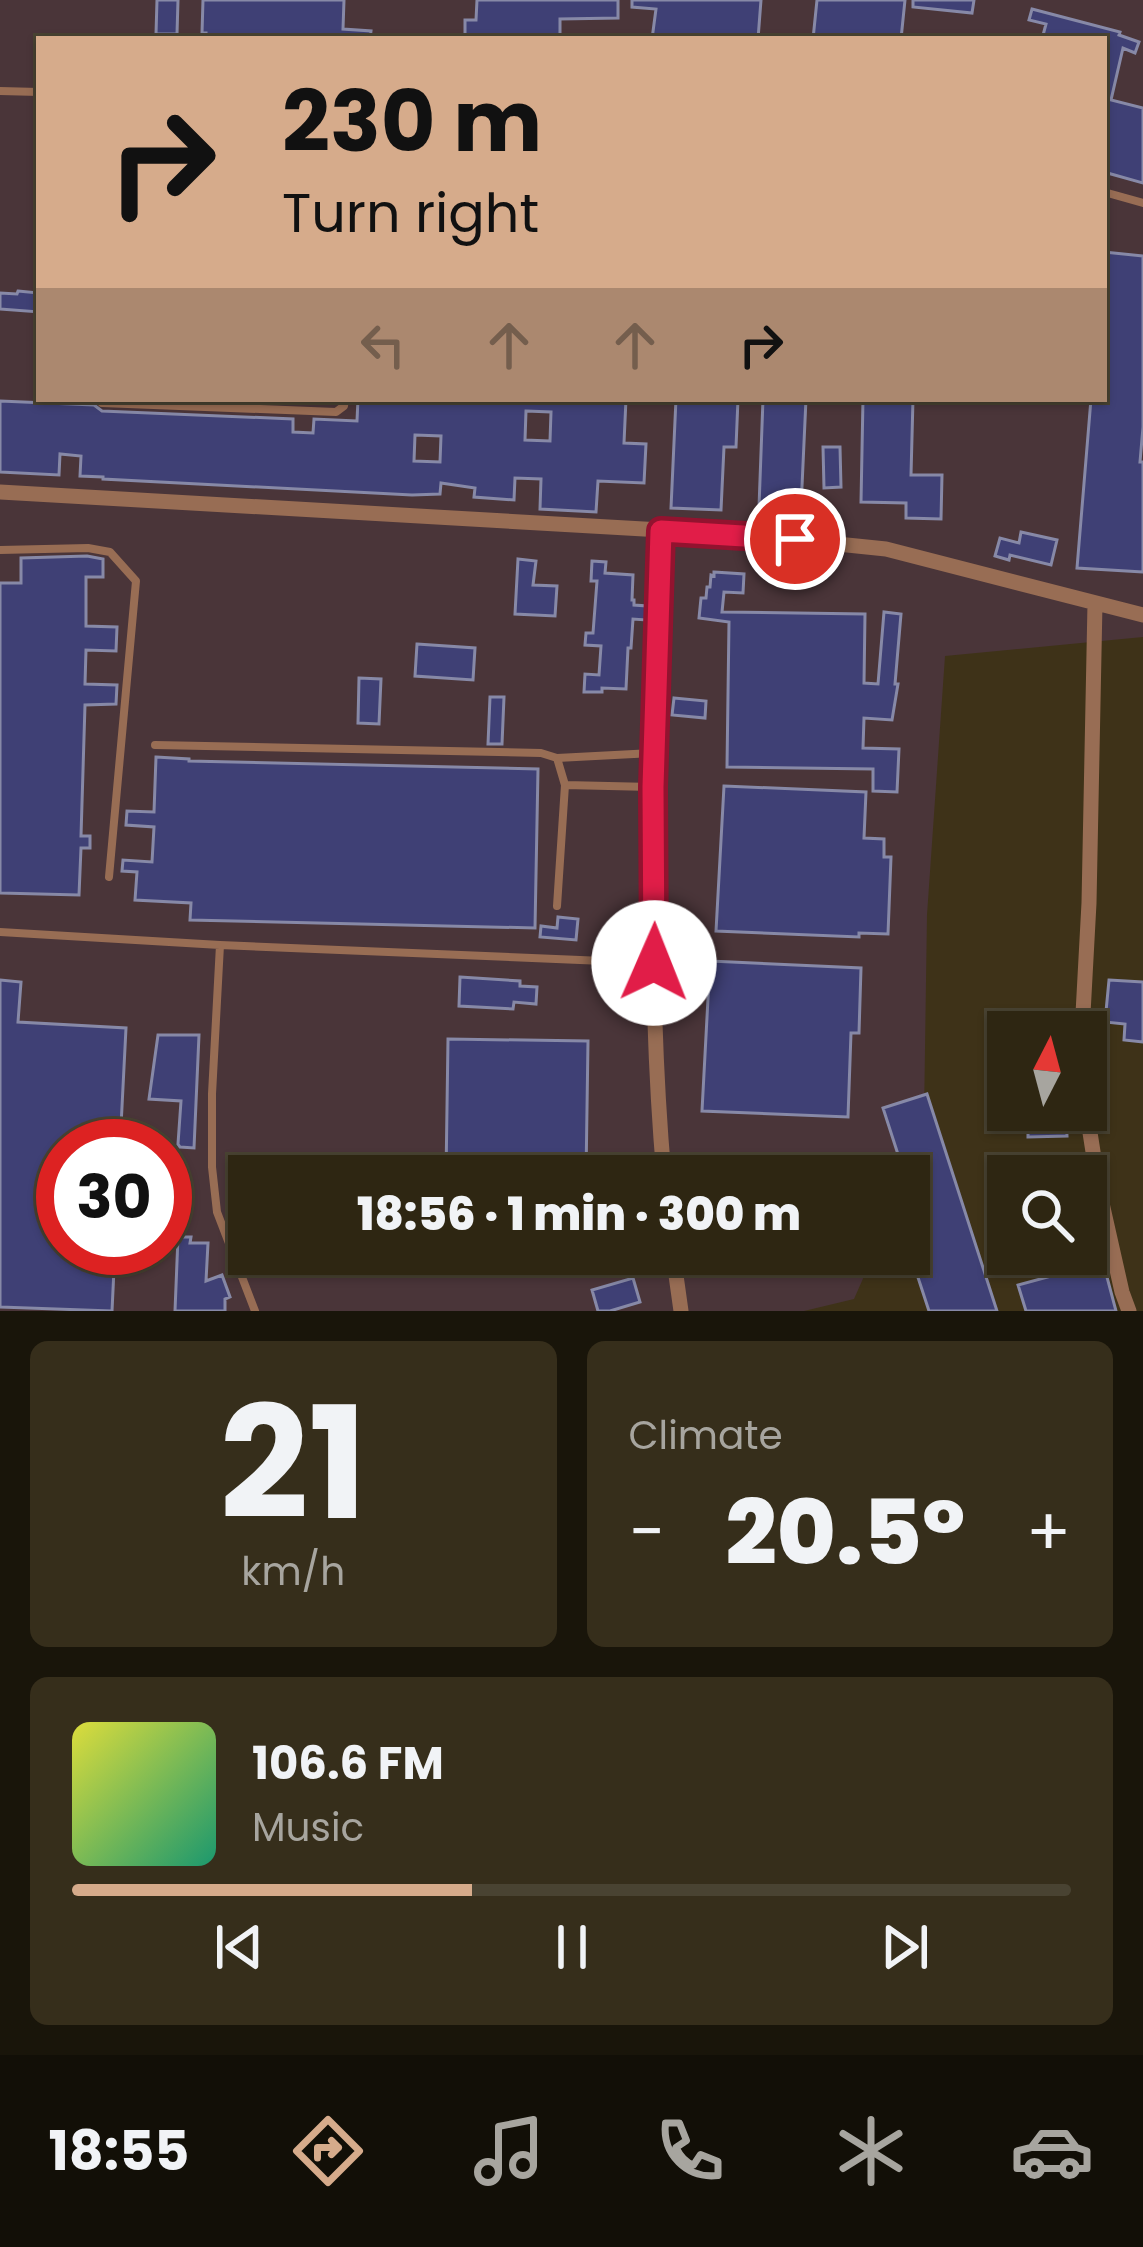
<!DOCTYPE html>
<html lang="en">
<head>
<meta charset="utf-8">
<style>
	:root { --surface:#2e2612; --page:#362e1b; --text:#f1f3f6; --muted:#a7a59f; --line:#494332; --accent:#d6ab8b }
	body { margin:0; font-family:Poppins,sans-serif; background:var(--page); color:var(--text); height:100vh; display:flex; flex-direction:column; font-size:45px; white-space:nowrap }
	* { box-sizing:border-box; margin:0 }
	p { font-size:39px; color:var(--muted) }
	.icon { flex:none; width:66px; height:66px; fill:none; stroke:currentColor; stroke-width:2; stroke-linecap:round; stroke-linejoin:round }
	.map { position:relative; height:1311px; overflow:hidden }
	.sheet { display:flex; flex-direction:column; gap:30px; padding:30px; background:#19150a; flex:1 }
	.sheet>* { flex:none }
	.top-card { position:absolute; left:36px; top:36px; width:1071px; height:366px; border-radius:0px; box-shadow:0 3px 9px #0004,0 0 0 3px var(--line); background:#d6ab8b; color:#111; overflow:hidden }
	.needle { width:78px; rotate:6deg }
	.buttons { position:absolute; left:987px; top:1011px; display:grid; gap:24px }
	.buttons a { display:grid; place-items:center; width:120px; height:120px; border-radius:0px; background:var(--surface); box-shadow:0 3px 9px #0004,0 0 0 3px var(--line); font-size:60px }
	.speed { position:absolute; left:36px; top:1119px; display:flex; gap:24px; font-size:60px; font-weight:700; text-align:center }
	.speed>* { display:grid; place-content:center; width:156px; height:156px; border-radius:50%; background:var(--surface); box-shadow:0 3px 9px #0004,0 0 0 3px var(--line); line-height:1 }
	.speed .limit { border:18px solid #d22; background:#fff; color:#111 }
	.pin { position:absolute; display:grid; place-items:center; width:102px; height:102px; color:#fff; margin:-51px; border:6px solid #fff; border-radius:50%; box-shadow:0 3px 12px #0007 }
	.me { position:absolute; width:132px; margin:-66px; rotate:1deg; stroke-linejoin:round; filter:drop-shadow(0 0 9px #0008) }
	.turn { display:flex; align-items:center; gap:42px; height:252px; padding:0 48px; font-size:54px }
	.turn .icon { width:156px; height:156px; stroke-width:2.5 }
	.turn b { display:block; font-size:84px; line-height:102px }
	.lanes { display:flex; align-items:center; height:114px; padding:0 48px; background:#0003; justify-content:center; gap:60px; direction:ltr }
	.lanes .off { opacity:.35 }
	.big { font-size:90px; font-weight:800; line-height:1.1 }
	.sheet .widget { flex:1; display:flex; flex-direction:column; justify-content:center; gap:18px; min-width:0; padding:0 42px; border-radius:18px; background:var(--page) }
	.sheet .dial { align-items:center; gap:0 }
	.dial b { font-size:156px; line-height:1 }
	.song { display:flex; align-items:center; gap:36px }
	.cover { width:144px; height:144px; border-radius:18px; background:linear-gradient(135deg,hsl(60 70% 55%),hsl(160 70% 35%)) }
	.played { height:12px; border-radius:6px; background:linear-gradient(90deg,var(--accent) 40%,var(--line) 40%) }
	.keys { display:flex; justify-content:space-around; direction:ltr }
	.heat { display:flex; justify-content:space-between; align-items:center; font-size:66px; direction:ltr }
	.sheet .tiles { flex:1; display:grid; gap:30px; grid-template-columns:1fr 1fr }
	.widget:last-child { grid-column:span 2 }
	.trip { position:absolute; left:228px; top:1155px; width:702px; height:120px; border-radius:0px; background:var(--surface); box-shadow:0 3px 9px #0004,0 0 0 3px var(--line); font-weight:800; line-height:120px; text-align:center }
	.dock { display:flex; height:192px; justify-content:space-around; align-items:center; background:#120f07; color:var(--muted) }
	.dock .icon { width:84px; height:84px }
	.dock .selected { color:var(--accent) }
	.dock b { font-size:54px; color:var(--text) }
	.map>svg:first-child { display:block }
	.industrial { fill:#4a3539; fill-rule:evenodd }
	.building { fill:#3f4075; stroke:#8789a7; stroke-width:3; fill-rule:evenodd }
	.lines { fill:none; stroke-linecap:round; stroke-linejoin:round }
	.service { stroke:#986d54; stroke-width:8 }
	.minor { stroke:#986d54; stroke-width:15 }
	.route-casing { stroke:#92132f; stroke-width:30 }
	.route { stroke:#e11d48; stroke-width:21 }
</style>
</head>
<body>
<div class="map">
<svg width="1143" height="1311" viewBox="0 0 1143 1311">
	<rect width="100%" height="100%" fill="#3e3218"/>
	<path class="industrial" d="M0 0H1143V637L945 656 927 915 922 1250 909 1252V1176H249V1254H890L873 1256 854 1299 804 1311H0ZM39 39H1104V399H39ZM63 1146H165V1248H63Z"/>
	<path class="building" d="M157 0H178L177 34H156Z
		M203 0H344L343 29 371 31 370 39H206V33H202Z
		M477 0H618V18L560 19V39H465V20H476Z
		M632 0H761L758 39H652L656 9 632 7Z
		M817 0H905L901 39H813Z
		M913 0H974L972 13 913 7Z
		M1032 9 1120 32 1119 35 1139 42 1135 53 1123 48 1111 100 1143 108V183L1104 172V39H1042L1046 24 1029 20Z
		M1104 252 1143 256V427L1140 462H1143V572L1077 568 1091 399H1104Z
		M18 291 39 293V312L0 309V293L17 294Z
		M358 399H626L624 443 646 444 644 483 598 481 596 512 540 509 541 479 515 478 514 500 474 497 475 488 441 483 440 494 412 495 103 479V477L80 476 81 456 60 454 59 475 0 472V401L94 405 102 411 293 419V432L313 433 314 419 357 421ZM526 411 551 412 550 441 525 440ZM415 435 441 436 440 462 414 461Z
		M676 399H738L736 447H724L721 510 671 508Z
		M763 399H806L801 508 759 507Z
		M863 399H913L911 475H942L941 519 906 518V503L861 502Z
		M823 447H840L841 487 824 488Z
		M1021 532 1057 540 1051 565 1010 555 1009 560 995 556 1000 538 1019 543Z
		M87 556 103 559V577H86V626L117 627 116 651 86 650 85 684 117 685 116 704 85 705 81 836H90V848H81L79 895 0 893V583H21V558Z
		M518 559 536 561 533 585 557 586 555 616 515 614Z
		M592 561 606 562 605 573 633 575 632 600H634V605L647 606 646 620 633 619 631 648H628L626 689 602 688V692H584L585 674 599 675 601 646 585 645 586 633H593L597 581H591Z
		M714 572 744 574 743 593 724 592 722 612 865 614 864 683 878 684 884 612 901 614 895 684H898L892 720 864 718 863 748 899 749 897 792 873 791V769L727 767 729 622 699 618 701 598H706L707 587H710L711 575 714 576Z
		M417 644 475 648 473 680 415 676Z
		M359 678 381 679 379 724 358 723Z
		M490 697H504L502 744H488Z
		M674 698 706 701 705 718 672 715Z
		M156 757 189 759V761L538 769 535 928 190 920 191 903 135 900 137 872 122 871 123 860 152 862 154 827 126 825 127 811 154 812Z
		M724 786 866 792 864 838 884 839V857H891L888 934 859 933V937L716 931Z
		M558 917 578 919 576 940 540 937 541 926 557 928Z
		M710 961 861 968 859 1033H851L848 1117 702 1111Z
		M460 977 520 981V986L537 987 536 1004 514 1002 513 1009 459 1006Z
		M0 980 21 982 18 1022 126 1028 120 1146H63V1248H115L112 1311 0 1307Z
		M1109 980 1143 982V1042L1124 1040 1125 1024 1105 1022Z
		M158 1035H199L194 1148 180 1147 178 1144 181 1101 149 1099Z
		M448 1039 588 1041 586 1176H446Z
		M927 1094 997 1311H929L909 1250V1176H905L883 1108Z
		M1028 1110H1066L1067 1136 1028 1137Z
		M178 1237H191L190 1243H208L206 1281 222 1275 230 1297 225 1299V1311H175Z
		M1103 1262 1116 1311H1026L1018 1285Z
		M633 1278 640 1302 610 1311H598L592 1290Z"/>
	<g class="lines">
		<path class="service" d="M0 91 39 92
			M1104 192 1143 203
			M102 403 336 412 344 406 345 399
			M0 550 88 548 110 552 136 581 109 877
			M155 745 541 753 557 758 565 785 652 787
			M557 758 653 753
			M557 906 565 785
			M0 932 220 945 652 963
			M220 945 212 1094V1167L217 1212 255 1311"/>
		<path class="minor" d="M0 492 749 535 886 549 1143 615
			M661 531C655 746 645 962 664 1176
			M1082 1032 1089 903 1095 603
			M1086 1107 1099 1190 1122 1292 1129 1311
			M673 1254 681 1311"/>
	</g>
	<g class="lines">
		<g class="route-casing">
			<path id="route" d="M654 963 653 787 661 531 795 539"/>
		</g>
		<use href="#route" class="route"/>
	</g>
</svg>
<div class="buttons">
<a><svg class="needle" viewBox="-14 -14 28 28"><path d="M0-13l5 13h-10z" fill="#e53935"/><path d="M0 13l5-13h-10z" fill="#a7a59f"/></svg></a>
<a><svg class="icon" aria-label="search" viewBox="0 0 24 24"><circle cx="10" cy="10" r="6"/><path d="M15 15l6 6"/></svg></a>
</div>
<div class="speed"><div class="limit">30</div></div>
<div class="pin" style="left:795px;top:539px;background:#d93025"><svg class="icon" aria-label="arrive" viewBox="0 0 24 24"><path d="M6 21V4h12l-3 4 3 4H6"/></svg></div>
<svg class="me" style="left:654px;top:963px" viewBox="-20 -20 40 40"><circle r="19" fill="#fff"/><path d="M0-13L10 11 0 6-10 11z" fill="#e11d48"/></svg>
<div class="trip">18:56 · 1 min · 300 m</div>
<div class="top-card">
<div class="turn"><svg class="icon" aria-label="right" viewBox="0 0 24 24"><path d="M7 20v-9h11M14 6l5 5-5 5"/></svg><div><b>230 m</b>Turn right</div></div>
<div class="lanes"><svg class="icon off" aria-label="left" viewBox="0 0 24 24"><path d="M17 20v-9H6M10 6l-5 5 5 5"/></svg><svg class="icon off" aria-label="ahead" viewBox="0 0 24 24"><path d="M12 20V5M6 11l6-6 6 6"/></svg><svg class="icon off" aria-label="ahead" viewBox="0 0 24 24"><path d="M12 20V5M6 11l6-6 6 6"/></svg><svg class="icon" aria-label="right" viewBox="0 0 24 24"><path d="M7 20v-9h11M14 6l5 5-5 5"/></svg></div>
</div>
</div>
<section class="sheet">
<div class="tiles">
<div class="widget dial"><b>21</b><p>km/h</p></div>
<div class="widget"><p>Climate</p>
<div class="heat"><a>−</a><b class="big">20.5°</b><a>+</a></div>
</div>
<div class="widget">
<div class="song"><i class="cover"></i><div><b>106.6 FM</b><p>Music</p></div></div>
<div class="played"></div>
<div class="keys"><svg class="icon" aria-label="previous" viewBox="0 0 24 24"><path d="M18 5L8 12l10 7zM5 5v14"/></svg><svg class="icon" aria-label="pause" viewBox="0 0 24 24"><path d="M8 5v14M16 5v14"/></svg><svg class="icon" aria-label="next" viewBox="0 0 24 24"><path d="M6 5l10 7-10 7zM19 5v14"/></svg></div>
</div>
</div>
</section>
<nav class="dock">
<b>18:55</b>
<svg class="icon selected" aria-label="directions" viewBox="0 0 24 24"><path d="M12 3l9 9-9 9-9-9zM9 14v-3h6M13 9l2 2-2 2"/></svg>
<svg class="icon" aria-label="music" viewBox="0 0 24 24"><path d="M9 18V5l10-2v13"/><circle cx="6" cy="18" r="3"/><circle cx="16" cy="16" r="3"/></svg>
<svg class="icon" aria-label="phone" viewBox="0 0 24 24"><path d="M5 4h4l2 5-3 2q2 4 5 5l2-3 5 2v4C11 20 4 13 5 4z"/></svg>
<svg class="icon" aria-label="climate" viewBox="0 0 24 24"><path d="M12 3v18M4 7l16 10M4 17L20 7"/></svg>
<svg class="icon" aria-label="car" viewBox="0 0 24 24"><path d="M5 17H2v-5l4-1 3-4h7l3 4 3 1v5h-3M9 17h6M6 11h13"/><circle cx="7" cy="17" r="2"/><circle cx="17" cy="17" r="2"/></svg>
</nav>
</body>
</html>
